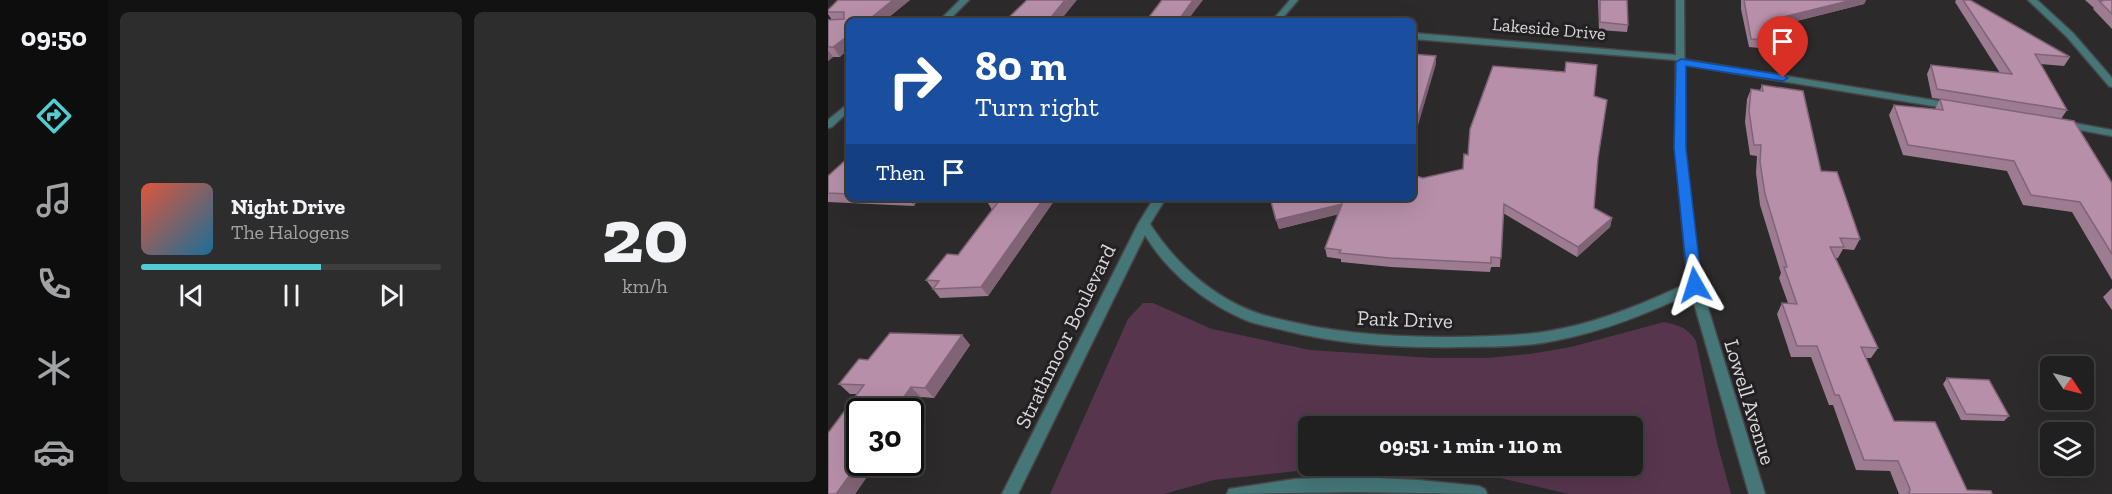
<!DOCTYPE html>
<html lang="en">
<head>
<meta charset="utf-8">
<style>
	:root { --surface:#212020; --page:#2d2d2d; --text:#f1f3f6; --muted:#a2a3a5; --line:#3e3e3e; --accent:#51ccd2 }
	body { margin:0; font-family:"Zilla Slab",serif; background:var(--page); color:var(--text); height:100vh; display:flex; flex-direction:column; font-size:22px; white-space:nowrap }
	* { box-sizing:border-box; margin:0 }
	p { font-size:20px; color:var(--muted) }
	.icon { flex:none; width:33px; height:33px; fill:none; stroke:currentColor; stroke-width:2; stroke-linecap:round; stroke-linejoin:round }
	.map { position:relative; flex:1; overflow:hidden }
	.panel { display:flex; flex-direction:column; gap:12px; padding:12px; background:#121212; width:720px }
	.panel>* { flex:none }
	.top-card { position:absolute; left:18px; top:18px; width:570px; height:183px; border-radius:9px; box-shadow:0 6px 24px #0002,0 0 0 2px var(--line); background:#1a4fa0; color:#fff; overflow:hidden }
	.needle { width:39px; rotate:125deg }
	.buttons { position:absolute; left:1212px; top:356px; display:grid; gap:12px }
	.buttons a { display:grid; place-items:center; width:54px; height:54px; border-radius:9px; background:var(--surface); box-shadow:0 6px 24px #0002,0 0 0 2px var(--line); font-size:30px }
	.speed { position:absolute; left:18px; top:398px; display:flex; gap:12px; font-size:30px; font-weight:700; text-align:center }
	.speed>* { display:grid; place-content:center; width:78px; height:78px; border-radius:50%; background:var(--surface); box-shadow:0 6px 24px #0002,0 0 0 2px var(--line); line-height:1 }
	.speed .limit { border:3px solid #111; border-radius:9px; background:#fff; color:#111 }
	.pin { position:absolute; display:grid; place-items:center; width:51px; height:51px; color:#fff; margin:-62px -26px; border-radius:50% 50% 50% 0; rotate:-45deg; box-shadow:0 0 6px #0007 }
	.pin .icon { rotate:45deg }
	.me { position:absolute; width:66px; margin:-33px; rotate:354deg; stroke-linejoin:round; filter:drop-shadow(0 0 4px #0008) }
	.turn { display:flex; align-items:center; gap:21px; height:126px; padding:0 30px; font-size:27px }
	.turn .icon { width:78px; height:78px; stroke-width:2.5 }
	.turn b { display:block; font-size:42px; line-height:51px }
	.then { display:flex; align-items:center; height:57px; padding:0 30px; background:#0003; gap:12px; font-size:22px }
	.panel .tile { flex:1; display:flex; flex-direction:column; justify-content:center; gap:9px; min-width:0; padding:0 21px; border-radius:9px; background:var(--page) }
	.panel .dial { align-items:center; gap:0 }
	.dial b { font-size:78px; line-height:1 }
	.song { display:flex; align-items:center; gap:18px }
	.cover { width:72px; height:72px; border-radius:9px; background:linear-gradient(135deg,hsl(10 70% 55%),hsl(200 70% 35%)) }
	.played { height:6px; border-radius:3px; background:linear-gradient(90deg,var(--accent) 60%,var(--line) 60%) }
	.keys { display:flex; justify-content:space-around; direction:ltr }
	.panel .tiles { flex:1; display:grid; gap:12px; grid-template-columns:repeat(2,1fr) }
	.trip { position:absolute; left:470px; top:416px; width:345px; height:60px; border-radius:9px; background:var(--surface); box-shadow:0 6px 24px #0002,0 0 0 2px var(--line); font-weight:700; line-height:60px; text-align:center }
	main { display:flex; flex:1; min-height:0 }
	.menu { display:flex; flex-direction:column; width:108px; justify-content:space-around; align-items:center; background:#0d0d0d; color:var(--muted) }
	.menu .icon { width:42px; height:42px }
	.menu .selected { color:var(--accent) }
	.menu b { font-size:27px; color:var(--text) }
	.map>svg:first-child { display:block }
	.green { fill:#57364d; fill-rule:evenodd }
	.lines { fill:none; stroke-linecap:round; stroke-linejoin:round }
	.service-casing { stroke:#484647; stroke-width:3 }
	.minor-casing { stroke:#484647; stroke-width:3 }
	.service { fill:#457779; fill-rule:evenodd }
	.minor { fill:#457779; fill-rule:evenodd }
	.wall { fill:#9d7b91 }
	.shaded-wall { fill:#806476 }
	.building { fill:#b78fa9; stroke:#806476; stroke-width:1.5 }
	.route { fill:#1a73e8; stroke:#114b97; stroke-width:1.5 }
	.labels { text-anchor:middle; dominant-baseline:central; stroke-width:6; stroke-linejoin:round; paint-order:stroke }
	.far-street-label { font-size:18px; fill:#d9d7d8; stroke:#222022 }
	.street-label { font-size:21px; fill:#d9d7d8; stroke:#222022 }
</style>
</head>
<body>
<main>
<nav class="menu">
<b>09:50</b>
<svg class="icon selected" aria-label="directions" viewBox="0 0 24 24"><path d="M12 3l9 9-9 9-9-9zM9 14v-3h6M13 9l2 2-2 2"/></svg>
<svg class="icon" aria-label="music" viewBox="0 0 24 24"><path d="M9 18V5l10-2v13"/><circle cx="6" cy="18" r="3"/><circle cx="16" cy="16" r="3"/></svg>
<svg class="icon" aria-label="phone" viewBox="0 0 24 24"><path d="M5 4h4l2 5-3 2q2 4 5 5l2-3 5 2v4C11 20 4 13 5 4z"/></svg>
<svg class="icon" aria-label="climate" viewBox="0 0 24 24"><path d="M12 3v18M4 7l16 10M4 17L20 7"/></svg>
<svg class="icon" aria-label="car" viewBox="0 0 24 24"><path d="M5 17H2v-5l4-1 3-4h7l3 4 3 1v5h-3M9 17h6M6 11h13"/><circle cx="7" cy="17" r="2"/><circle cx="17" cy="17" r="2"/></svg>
</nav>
<section class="panel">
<div class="tiles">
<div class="tile">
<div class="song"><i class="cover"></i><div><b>Night Drive</b><p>The Halogens</p></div></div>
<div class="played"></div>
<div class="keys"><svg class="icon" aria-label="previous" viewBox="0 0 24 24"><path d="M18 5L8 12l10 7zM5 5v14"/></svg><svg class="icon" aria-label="pause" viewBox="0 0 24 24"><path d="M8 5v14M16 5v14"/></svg><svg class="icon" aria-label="next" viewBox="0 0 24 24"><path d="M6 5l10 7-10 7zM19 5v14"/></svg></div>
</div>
<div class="tile dial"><b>20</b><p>km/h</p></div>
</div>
</section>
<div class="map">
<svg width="1284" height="494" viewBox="0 0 1284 494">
	<rect width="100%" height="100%" fill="#2c2a2b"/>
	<path class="green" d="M315 303H325L384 329 482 350 605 358H658L702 354 743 347 836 322C851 325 860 328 868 341L889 443 903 494H741L672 478 550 467 487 469 386 480 336 494H222L300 319ZM480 426H804V465H480Z"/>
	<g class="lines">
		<g class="service-casing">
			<path id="service" d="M853 59 1123 103 1128 106 1123 109 850 64 849 62Z
				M1235 121 1284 130V136L1231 126V122Z"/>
		</g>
		<g class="minor-casing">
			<path id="minor" d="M132 0H141L120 21H111Z
				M462 0H470L452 21H444Z
				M848 0H856L857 148 873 285 937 494H921L863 293C821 313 776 331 730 340 698 347 664 347 631 347 571 348 513 345 455 330 443 327 431 325 420 321 378 304 340 273 317 235L190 494H174L310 224 326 198H338L322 224C347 263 384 297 429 313 440 317 452 319 464 322 519 335 575 337 632 337 665 336 699 336 732 329 777 320 819 302 860 283L847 148 848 60 585 39V33L848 55Z
				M1200 0H1209L1245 33 1284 78V87L1281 86 1239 37Z
				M21 103V111L4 127 0 128V120Z
				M529 477 590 480 651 486 657 489 659 494 529 492 399 494 401 489 467 479Z"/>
		</g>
		<use href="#service" class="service"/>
		<use href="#minor" class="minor"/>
	</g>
	<path class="wall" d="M82 0 56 21H21L12 57H5L0 61V20H4L0 14V10Z
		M770 0H799L800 25 799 32 771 30Z
		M913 0H1038L1036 4 949 26 953 41 951 50 921 47 913 9Z
		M1128 0H1142L1242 57 1236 66 1212 64 1239 110 1233 119 1284 183V280L1244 212 1195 205 1179 171 1075 155 1061 115 1066 105 1107 109 1112 99 1104 98 1099 74 1103 65 1172 73 1127 2Z
		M1257 0H1284V29L1265 9 1266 8Z
		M934 85 993 171 1032 239 1026 250 1015 249 1010 258H1008L1050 348 1043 358H1038L1066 421 1139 490 1164 494H1071L1062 471 1028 470 1005 405H1001L983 357H963L949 314 954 303H960L951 278 953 273 932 205 928 173 929 156 922 155 917 122 919 99 923 89 932 90Z
		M766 96 770 158 766 208 784 218 782 227 749 257 675 213 672 267H663L662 272 563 267 513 262V259L499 257 497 248 510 214 451 229 442 198 595 178 635 169 640 155Z
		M21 157V198H228L160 296 112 298 98 280 130 255 164 210 160 203 90 199 86 206 0 202V176Z
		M1284 288V310L1275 297Z
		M134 335 142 345 106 398 93 397 82 412V411L32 462H49L27 494 29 394H22L11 384Z
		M1119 378 1181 416 1176 421 1133 420 1115 384Z"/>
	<path class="shaded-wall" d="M65 0H82L56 21H39Z
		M237 0H249L232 21H220Z
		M365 0H375L359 21H350Z
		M1024 0H1038L1036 4 944 27 947 19Z
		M21 35V49L12 57 5 47Z
		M0 50 5 57 0 61Z
		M608 56V64L589 129 585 132V122Z
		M80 198H89L90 199 86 206Z
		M216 198H228L160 296 153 287Z
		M514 204 516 213 451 229 448 220Z
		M784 218 782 227 749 257 750 247Z
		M134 335 142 345 106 398 97 388Z
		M83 387 93 397 82 412V411H66Z
		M32 461V462H49L27 494H8Z"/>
	<path class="building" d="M10 0H65L39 21H21V35L5 47H0V20L16 19V12H0V10Z
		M199 0H237L220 21H177Z
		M334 0H365L350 21H318Z
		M772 0H799L800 25 772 22Z
		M916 0H1024L947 19 953 41 923 39Z
		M1135 0H1142L1242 57 1207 54 1239 110 1109 89 1103 65 1184 74Z
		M1273 0H1284V14L1271 1H1274Z
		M585 54 608 56 589 120 585 122Z
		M738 62 769 65 766 96 779 100 770 158 766 208 784 218 750 247 676 204 673 258 663 257V263L562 258 511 253 513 250 497 248 514 204 448 220 442 198H585V175L595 178 635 169 636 154 640 155 642 129 665 66 737 72Z
		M934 85 975 91 993 171 1009 172 1032 239 1012 238 1016 247H1002L1050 348 1033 347 1066 421 1107 422 1139 490 1163 491 1164 494H1081L1082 489 1070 461 1036 460 1011 395H1007L989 346H969L954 303 969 304 956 267H959L937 194 932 162 933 145H926L921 111 923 89 935 91Z
		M1112 99 1246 121 1284 183V254L1252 202 1203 195 1186 161 1080 145 1066 105 1115 110Z
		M21 157V194L0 193V176Z
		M160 198H216L153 287 105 289 111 281 98 280 119 254 130 255 171 201H158Z
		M62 333 134 335 97 388 83 387 66 411H32V461L8 494H0V433L36 385 11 384 31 359 40 360Z
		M1119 378 1161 380 1181 416 1138 414Z"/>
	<path class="route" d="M853 59 955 75 960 78 955 81 858 66V148L874 285 867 290 860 285 846 148 848 62Z"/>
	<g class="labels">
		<g class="far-street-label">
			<text transform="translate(721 29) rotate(5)">Lakeside Drive</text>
		</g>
		<g class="street-label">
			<text transform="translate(577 319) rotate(2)">Park Drive</text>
			<text transform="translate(237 336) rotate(-64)">Strathmoor Boulevard</text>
			<text transform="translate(922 402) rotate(73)">Lowell Avenue</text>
		</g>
	</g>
</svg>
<div class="buttons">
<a><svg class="needle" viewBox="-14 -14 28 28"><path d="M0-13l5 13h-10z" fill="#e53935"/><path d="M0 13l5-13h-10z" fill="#a2a3a5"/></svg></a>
<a><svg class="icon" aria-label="layers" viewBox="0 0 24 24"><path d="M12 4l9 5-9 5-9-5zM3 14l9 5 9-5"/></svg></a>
</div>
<div class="speed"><div class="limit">30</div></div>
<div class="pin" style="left:955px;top:78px;background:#d93025"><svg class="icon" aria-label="arrive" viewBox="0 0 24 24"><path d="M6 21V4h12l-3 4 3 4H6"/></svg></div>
<svg class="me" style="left:867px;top:285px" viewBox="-20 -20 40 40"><path d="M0-17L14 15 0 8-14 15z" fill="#1a73e8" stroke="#fff" stroke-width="4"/></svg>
<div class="trip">09:51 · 1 min · 110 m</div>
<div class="top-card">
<div class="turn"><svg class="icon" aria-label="right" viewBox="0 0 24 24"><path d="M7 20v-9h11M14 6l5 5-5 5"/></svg><div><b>80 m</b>Turn right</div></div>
<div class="then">Then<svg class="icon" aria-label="arrive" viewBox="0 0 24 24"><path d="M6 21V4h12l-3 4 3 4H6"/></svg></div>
</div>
</div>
</main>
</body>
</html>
